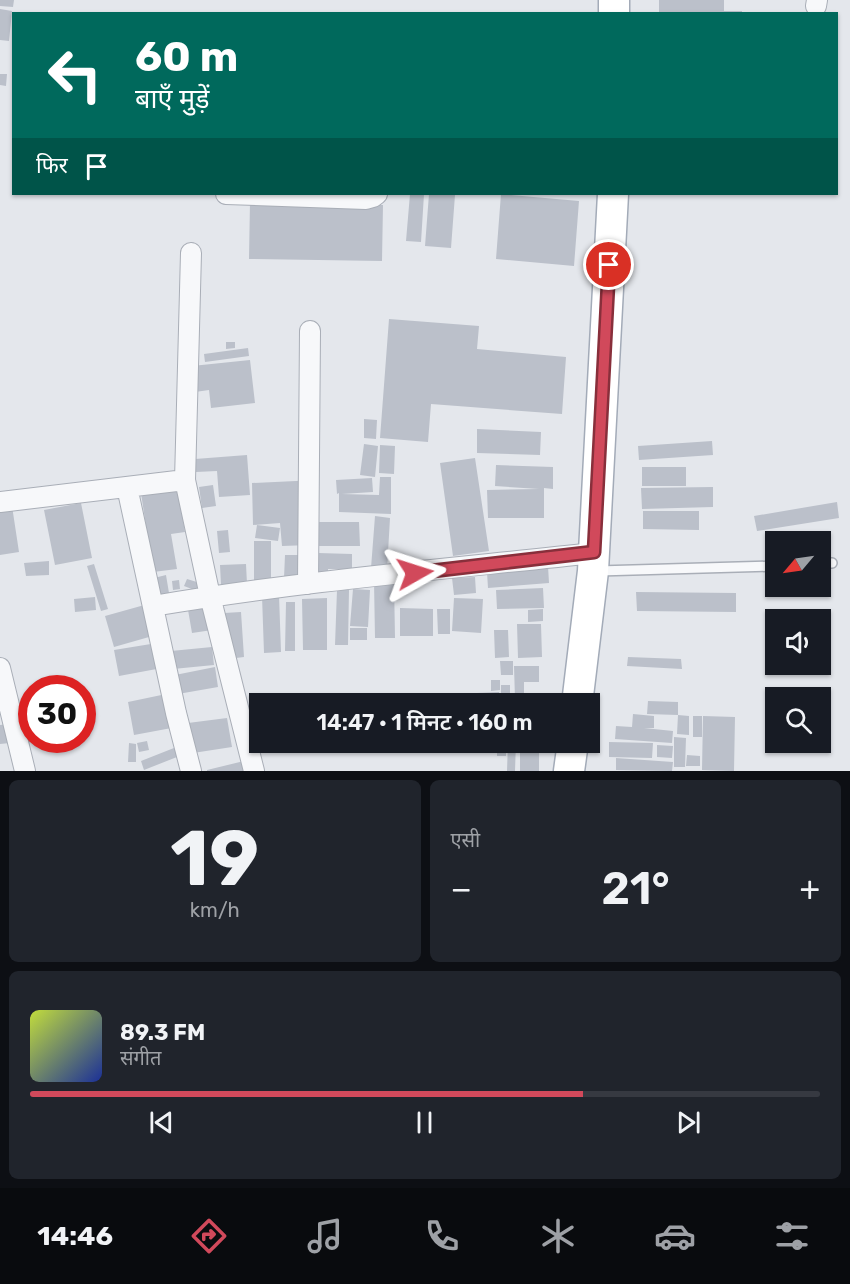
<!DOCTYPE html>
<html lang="hi">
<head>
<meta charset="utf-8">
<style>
	:root { --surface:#171b24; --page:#20242c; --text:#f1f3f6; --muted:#9ea1a6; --line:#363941; --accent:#d1495b }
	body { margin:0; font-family:Rubik,"Noto Sans Devanagari",sans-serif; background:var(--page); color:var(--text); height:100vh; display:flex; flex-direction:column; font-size:22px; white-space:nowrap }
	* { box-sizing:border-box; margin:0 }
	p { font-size:20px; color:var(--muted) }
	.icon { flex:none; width:33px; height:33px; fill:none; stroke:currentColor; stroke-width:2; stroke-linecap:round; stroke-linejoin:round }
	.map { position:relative; height:771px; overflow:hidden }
	.panel { display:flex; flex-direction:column; gap:9px; padding:9px; background:#0d0f14; flex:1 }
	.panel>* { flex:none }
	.top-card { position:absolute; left:12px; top:12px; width:826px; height:183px; border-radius:0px; box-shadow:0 2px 4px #0004; background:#00695c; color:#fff; overflow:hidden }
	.needle { width:39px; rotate:241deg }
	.buttons { position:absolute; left:765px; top:531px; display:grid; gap:12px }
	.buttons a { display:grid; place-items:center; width:66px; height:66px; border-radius:0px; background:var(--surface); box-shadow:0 2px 4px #0004; font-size:30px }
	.speed { position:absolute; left:18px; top:675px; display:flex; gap:12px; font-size:30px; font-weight:700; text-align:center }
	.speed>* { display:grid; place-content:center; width:78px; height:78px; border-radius:50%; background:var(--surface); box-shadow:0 2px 4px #0004; line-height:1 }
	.speed .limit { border:9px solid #d22; background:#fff; color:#111 }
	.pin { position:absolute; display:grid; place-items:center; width:51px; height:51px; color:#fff; margin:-26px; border:3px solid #fff; border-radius:50%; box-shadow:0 2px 6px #0007 }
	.me { position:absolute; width:66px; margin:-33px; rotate:84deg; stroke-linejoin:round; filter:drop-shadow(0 0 4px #0008) }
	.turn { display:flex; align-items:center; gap:21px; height:126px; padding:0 24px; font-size:27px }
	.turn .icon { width:78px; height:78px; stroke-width:2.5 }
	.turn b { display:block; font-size:42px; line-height:51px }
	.then { display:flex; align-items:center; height:57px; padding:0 24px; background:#0003; gap:12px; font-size:22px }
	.big { font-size:45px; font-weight:600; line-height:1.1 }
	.panel .card { flex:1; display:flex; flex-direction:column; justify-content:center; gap:9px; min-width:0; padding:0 21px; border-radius:9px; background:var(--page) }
	.panel .dial { align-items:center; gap:0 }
	.dial b { font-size:78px; line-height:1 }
	.song { display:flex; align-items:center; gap:18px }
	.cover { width:72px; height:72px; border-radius:9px; background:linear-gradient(135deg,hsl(70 70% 55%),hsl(230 70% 35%)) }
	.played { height:6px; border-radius:3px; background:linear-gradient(90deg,var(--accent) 70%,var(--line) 70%) }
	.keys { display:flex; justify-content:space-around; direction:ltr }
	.heat { display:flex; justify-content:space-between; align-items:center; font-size:33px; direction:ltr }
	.panel .tiles { flex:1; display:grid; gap:9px; grid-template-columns:1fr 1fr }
	.card:last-child { grid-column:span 2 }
	.trip { position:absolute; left:249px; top:693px; width:351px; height:60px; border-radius:0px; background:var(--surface); box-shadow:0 2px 4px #0004; font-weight:600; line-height:60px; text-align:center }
	.menu { display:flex; height:96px; justify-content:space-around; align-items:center; background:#090b0e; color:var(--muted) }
	.menu .icon { width:42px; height:42px }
	.menu .on { color:var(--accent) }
	.menu b { font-size:27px; color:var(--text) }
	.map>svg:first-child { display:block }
	.building { fill:#bbc0ca }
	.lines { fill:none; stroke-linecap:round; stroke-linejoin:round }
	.service-casing { stroke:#a9aeb7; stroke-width:12 }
	.minor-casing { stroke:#a9aeb7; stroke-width:22 }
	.primary-casing { stroke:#a3abb8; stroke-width:33 }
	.service { stroke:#f7f8fa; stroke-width:9 }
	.minor { stroke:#f7f8fa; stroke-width:20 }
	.primary { stroke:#fff; stroke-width:30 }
	.route-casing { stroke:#882f3b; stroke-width:15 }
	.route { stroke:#d1495b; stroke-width:10 }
</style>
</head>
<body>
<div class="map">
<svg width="850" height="771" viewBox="0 0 850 771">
	<rect width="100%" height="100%" fill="#e4e7ec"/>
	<path class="building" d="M0 0H14L13 7 0 6Z
		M659 0H724V11H742V14H659Z
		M0 9 12 11 9 41 0 40Z
		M0 74H7L6 86 0 85Z
		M410 194H424L421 242 406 241Z
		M429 194 455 195 451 248 425 246Z
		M501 194 579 201 574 266 496 259Z
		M250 202 383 205 382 261 249 259Z
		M389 319 479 326 477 349 566 357 562 414 431 404 428 442 380 438Z
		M226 342H235V348L226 349Z
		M248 348 249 356 205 362 204 354Z
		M250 360 255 403 211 408 209 390 195 392 192 366Z
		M364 419 377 420 376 439 364 438Z
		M477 429 541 432 540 455 477 453Z
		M712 441 713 455 639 460 638 446Z
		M364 444 378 446 375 477 360 475Z
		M380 445 395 446 394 474 379 473Z
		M247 455 250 495 219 497 217 471 196 472 195 459Z
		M475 458 489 551 453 556 440 463Z
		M496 465 553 467V489L544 488V518H488L487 490 539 489 495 486Z
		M642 467H686V486H642Z
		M380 477H391V514L339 512V493L337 494 336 480 372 478 373 492 342 494 379 495Z
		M317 480 310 545 282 546 280 523 253 525 252 483Z
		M213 485 216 506 202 508 199 487Z
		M713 487V507L642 509 641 488Z
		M178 488 185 532 171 534 177 569 153 572 141 493Z
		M837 502 839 518 757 531 754 516Z
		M81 503 92 558 55 565 44 510Z
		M12 506 19 552 0 555V508Z
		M643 511H699V530L643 529Z
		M375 516 390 518 387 570 371 568Z
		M319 522H359L360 546H319Z
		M257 525 280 528 278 541 255 538Z
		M228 530 230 552 219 553 217 531Z
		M254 541H271V580H254Z
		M318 553 352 554V569H328V578H317Z
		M285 555H303V578H284Z
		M49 561V575L26 576 24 563Z
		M94 564 108 609 101 611 87 566Z
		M246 564 247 584 221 585 220 565Z
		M548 566 549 583 488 588 487 572Z
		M166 575 169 593 158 595 154 578Z
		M475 577 476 593 454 595 452 578Z
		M187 579 200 583 197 591 184 586Z
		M179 580 180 589 173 590 172 581Z
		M374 581H394L395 638H375Z
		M543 588 544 608 497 609 496 590Z
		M353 589 370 590 368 627 350 626Z
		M337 590H349L348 645H335Z
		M636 592 736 593V612L637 611Z
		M279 595 281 652 264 653 262 596Z
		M95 597 96 610 75 612 74 599Z
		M327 598V650H303L302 599Z
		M454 598 483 599 481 633 452 631Z
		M215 601 219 629 192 633 187 604Z
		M286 602H295V651H285Z
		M148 604 156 635 114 647 105 616Z
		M400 608 433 609V636H400Z
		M437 609H450V634H438Z
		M543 609V621L528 622V610Z
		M241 612 244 657 228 659 224 613Z
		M517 624H541L542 657 518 658Z
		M350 628H367V640H350Z
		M494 630H508L509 657 495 658Z
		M157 643 162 668 119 676 114 650Z
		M212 647 214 665 173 669 171 651Z
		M628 657 681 659 682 669 627 666Z
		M500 661H513V675H501Z
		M514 666H539V682H524V699H515Z
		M215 667 218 687 178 694 175 675Z
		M491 680H500V690L491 691Z
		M501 685H510V704H501Z
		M499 692 500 701 478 702 477 693Z
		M171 693 177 727 134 735 128 702Z
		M648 701 678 702V715L647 714Z
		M32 706V726L19 727 17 707Z
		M633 714 654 716V728H644L673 731 672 743 615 739 616 726 632 727Z
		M678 715 689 716V735L677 734Z
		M693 716H702V737H693Z
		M703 716 735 717 734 771 702 770Z
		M227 718 232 747 193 753 188 723Z
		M8 724 10 743 0 744V725Z
		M32 728V740L37 741 24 743 22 729Z
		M674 737 686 738 685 767H674Z
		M147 741 149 750 139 752 137 743Z
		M497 742H506V756H497Z
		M508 742H516L515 771H507Z
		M520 742H549V751H539V771H520Z
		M609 742 653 743 652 758 609 757Z
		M129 743 136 744V762H128Z
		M657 745 673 746 672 758 657 757Z
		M179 746 182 755 144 770 141 761Z
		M687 755 700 756V766H686Z
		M616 758 673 762 672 771 616 770Z
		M244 761 247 771H207V770Z"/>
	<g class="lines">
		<g class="service-casing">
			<path id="service" d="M820 563H832
				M598 571 776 566"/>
		</g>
		<g class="minor-casing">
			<path id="minor" d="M816 6 817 0
				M226 194 366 199 373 197 377 194
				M191 253 185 480 210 596 254 771
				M127 487 176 713 191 771
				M0 502 185 480
				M308 584 310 331
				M153 606C299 581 447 569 594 553
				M0 668 25 771"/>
		</g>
		<g class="primary-casing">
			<path id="primary" d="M614 0V14
				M577 704 593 571 613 194
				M569 771 573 742"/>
		</g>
		<use href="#service" class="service"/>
		<use href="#minor" class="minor"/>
		<use href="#primary" class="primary"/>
	</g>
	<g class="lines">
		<g class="route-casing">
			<path id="route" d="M415 573 594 552 609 265"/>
		</g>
		<use href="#route" class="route"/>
	</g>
</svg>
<div class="buttons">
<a><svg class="needle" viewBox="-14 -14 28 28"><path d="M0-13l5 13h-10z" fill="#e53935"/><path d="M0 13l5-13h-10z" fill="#9ea1a6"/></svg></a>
<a><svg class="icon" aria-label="sound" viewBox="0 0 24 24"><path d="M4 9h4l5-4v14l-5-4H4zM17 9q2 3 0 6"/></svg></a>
<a><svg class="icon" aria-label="search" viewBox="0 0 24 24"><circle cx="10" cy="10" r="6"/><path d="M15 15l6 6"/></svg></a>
</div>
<div class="speed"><div class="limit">30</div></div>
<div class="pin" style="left:609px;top:265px;background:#d93025"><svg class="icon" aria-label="arrive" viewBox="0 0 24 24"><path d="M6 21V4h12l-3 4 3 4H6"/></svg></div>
<svg class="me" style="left:415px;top:573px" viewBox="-20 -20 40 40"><path d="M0-17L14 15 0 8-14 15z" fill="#d1495b" stroke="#fff" stroke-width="4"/></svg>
<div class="trip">14:47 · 1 मिनट · 160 m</div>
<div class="top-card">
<div class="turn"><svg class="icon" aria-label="left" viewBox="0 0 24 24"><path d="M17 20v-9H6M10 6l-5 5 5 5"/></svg><div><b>60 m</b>बाएँ मुड़ें</div></div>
<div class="then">फिर<svg class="icon" aria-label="arrive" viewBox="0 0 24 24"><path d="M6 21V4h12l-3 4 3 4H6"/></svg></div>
</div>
</div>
<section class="panel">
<div class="tiles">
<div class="card dial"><b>19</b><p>km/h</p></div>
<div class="card"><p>एसी</p>
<div class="heat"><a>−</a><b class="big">21°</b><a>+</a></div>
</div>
<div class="card">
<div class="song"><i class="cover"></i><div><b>89.3 FM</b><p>संगीत</p></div></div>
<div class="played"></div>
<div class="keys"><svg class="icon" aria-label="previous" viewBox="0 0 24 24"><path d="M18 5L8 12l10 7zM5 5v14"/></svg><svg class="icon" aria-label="pause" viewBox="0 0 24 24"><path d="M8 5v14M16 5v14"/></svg><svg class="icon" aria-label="next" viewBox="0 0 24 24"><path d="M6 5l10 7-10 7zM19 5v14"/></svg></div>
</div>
</div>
</section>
<nav class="menu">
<b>14:46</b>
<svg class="icon on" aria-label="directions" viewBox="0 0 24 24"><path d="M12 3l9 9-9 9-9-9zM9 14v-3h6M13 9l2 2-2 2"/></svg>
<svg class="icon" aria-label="music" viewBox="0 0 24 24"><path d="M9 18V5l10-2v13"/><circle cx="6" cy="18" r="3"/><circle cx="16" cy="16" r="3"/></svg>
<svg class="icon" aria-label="phone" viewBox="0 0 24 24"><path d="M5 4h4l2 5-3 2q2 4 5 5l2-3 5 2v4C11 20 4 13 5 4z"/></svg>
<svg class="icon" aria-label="climate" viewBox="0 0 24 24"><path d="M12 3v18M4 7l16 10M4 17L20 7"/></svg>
<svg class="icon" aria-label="car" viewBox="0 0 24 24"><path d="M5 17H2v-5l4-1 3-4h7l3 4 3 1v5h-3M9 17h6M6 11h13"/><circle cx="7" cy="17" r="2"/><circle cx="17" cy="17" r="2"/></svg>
<svg class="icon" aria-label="filters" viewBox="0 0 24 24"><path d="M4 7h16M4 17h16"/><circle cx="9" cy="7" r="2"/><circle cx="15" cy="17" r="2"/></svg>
</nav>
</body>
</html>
